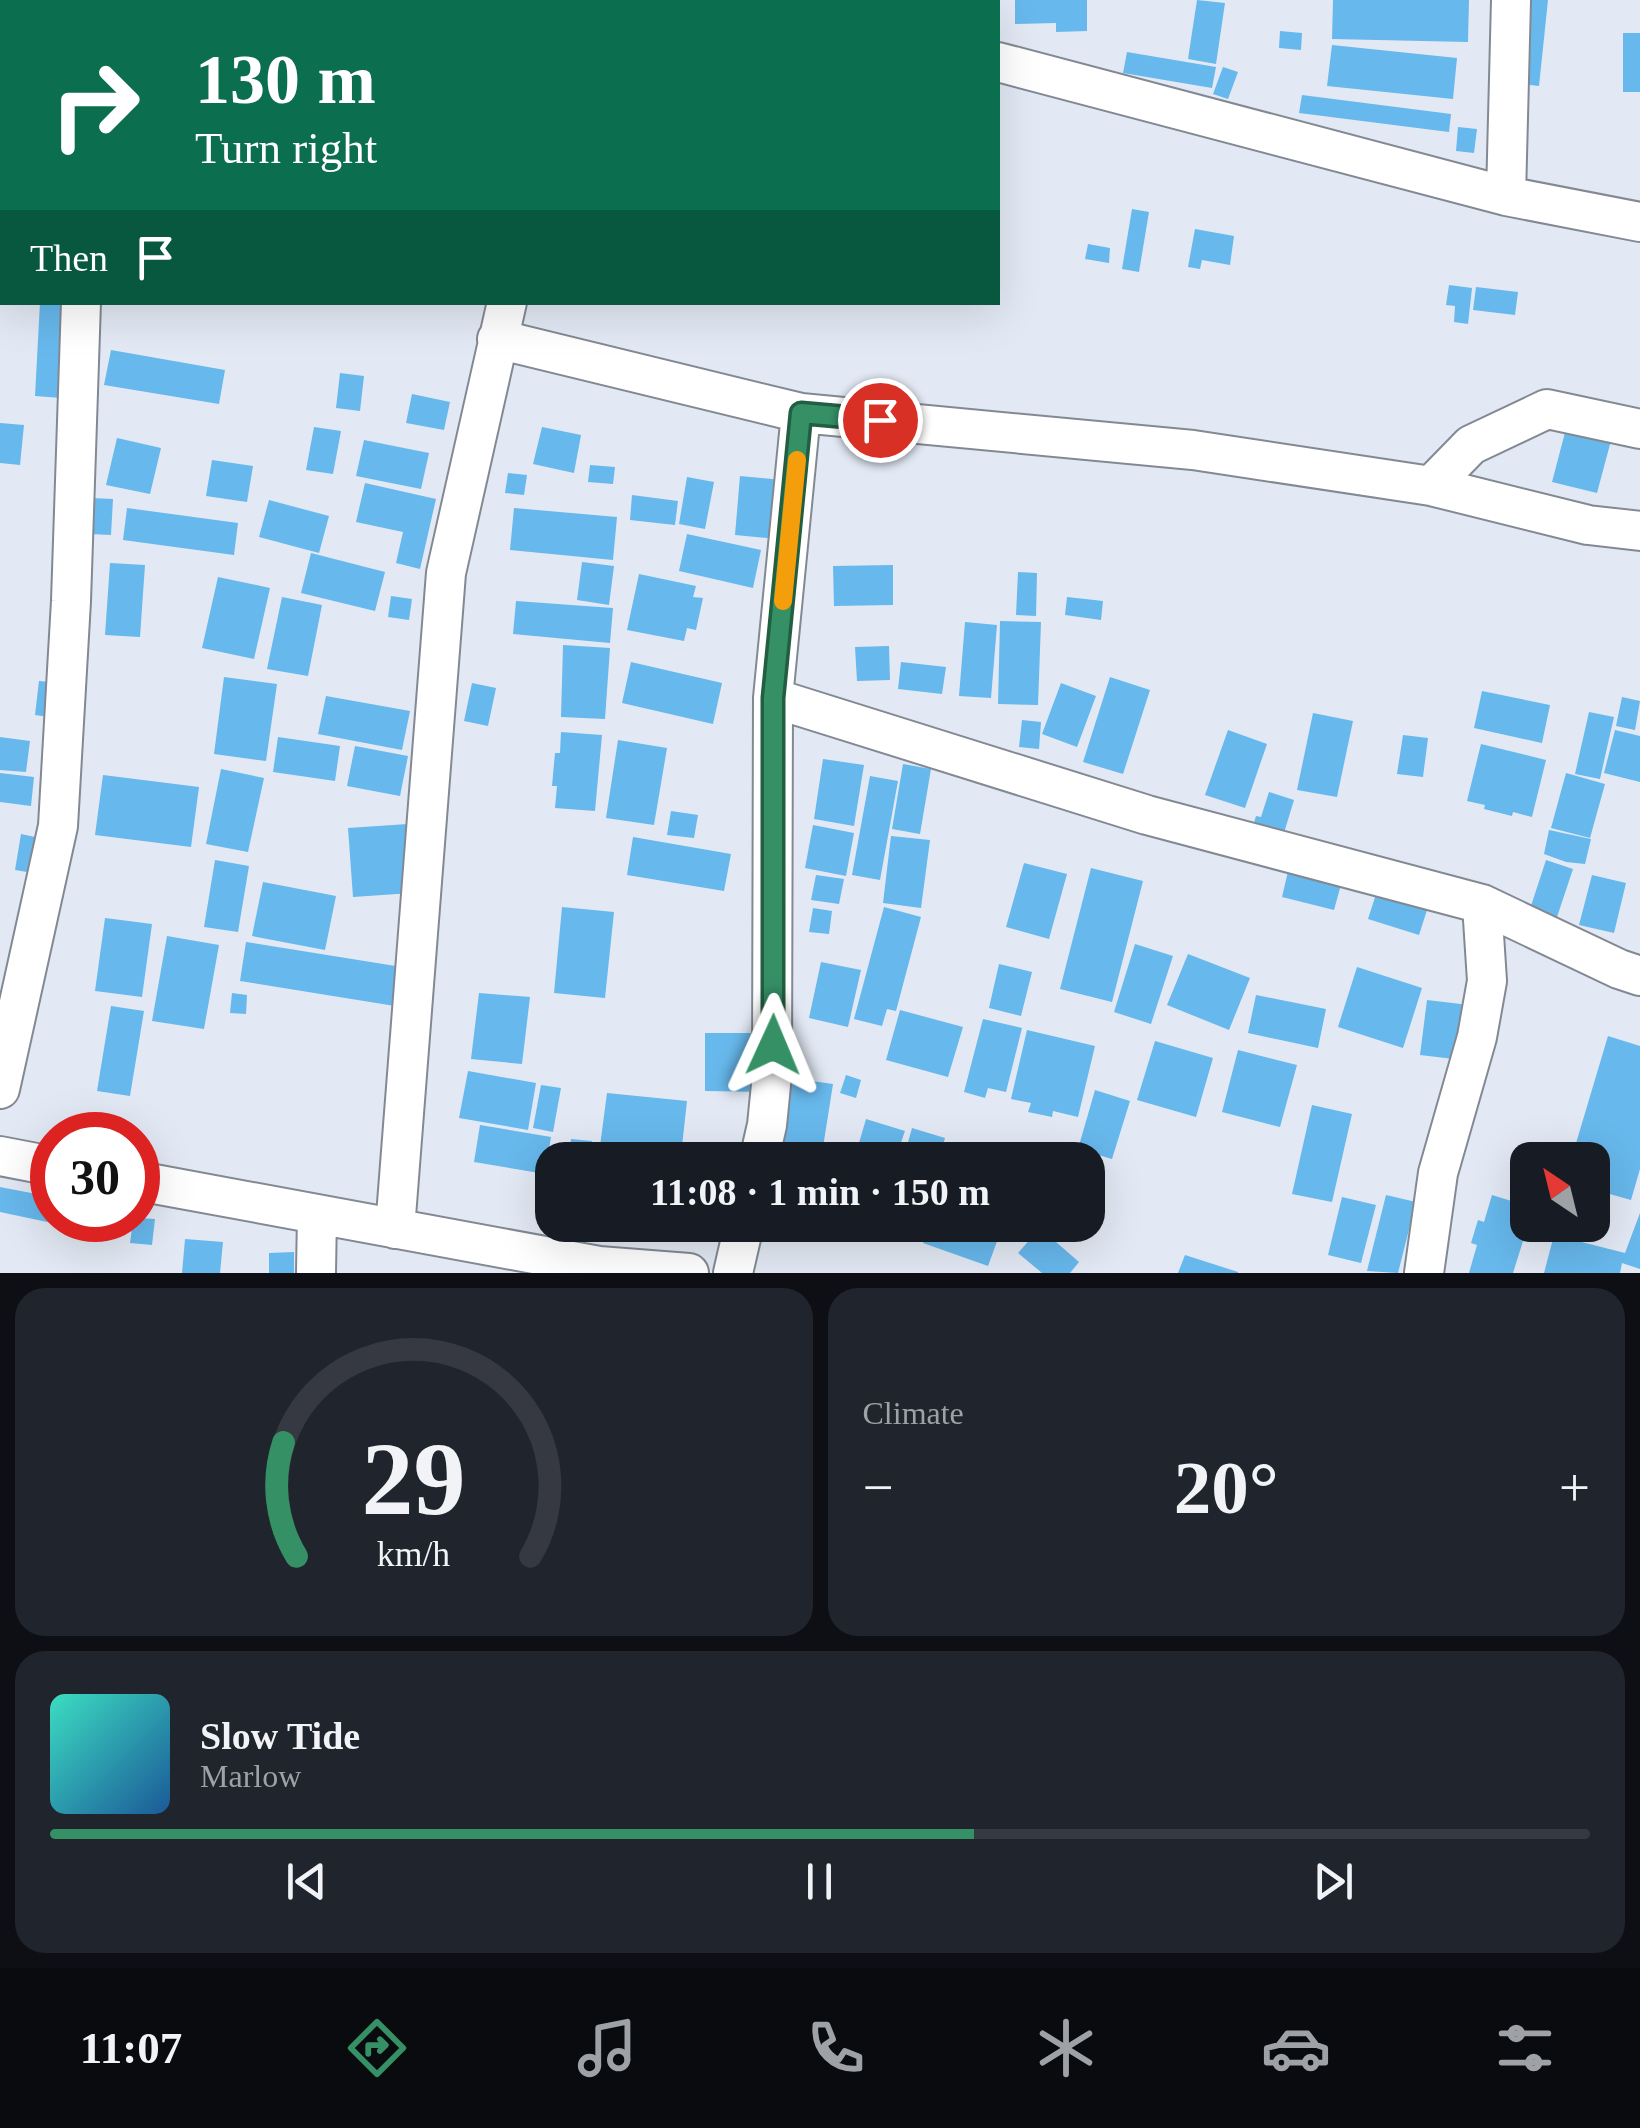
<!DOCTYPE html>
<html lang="en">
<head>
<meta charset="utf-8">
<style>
	:root { --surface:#171b24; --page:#20242c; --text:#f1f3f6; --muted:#9ea1a6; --line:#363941; --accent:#359066 }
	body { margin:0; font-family:"Times New Roman",serif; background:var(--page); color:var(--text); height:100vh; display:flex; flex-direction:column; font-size:38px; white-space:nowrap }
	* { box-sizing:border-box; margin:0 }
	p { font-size:32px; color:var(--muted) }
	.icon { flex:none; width:55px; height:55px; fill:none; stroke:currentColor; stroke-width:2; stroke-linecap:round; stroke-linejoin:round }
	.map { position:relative; height:1273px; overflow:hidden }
	.drawer { display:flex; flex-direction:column; gap:15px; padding:15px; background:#0d0f14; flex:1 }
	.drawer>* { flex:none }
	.top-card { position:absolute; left:0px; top:0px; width:1000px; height:305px; box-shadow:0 10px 40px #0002; background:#0b6e4f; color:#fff; overflow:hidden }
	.needle { width:65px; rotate:325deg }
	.tools { position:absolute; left:1510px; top:1142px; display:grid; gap:20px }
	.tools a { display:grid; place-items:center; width:100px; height:100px; border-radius:20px; background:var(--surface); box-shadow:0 10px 40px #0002; font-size:50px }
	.speed { position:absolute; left:30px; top:1112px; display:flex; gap:20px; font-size:50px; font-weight:700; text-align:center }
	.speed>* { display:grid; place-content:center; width:130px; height:130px; border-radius:50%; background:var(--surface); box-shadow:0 10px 40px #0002; line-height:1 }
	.speed .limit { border:15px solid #d22; background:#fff; color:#111 }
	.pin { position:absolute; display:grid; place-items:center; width:85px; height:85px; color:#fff; margin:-42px; border:5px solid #fff; border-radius:50%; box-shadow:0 2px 10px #0007 }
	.me { position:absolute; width:110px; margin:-55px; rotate:1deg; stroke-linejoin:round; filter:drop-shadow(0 0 8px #0008) }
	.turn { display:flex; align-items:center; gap:35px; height:210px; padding:0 30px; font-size:45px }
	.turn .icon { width:130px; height:130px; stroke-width:2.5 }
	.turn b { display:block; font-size:70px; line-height:85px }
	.then { display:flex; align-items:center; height:95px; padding:0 30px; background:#0003; gap:20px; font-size:38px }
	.big { font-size:75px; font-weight:600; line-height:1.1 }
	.drawer .tile { flex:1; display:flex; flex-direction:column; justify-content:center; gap:15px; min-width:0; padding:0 35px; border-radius:30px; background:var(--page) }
	.drawer .dial { align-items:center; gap:0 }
	.dial svg { height:260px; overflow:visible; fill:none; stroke:var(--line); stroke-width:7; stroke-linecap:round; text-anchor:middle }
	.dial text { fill:var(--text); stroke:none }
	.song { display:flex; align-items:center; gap:30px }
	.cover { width:120px; height:120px; border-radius:15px; background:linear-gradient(135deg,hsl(170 70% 55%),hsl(210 70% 35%)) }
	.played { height:10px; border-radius:5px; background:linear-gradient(90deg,var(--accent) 60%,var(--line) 60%) }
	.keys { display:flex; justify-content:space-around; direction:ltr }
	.heat { display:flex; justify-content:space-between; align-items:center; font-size:55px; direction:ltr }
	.drawer .tiles { flex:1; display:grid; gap:15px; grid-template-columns:1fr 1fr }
	.tile:last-child { grid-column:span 2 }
	.trip { position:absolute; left:535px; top:1142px; width:570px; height:100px; border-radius:30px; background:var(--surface); box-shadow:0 10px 40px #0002; font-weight:600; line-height:100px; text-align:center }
	.tabs { display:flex; height:160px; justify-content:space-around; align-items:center; background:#090b0e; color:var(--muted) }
	.tabs .icon { width:70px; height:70px }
	.tabs .current { color:var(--accent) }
	.tabs b { font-size:45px; color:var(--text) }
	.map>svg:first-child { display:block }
	.building { fill:#67b8ec }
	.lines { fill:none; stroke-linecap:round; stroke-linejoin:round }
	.minor-casing { stroke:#838993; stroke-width:42 }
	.minor { stroke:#fff; stroke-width:38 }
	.route-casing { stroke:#225e42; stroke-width:25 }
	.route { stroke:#359066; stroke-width:18 }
	.slow { stroke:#f59e0b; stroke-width:18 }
</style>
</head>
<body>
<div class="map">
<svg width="1640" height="1273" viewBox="0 0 1640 1273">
	<rect width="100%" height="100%" fill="#e2e9f4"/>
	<path class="building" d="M1015 0H1087V31L1056 32V23L1015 24Z
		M1197 0 1225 3 1216 64 1188 59Z
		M1333 0H1469L1468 42 1332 39Z
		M1530 0H1548L1539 86 1521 84Z
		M1280 31 1302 33 1301 50 1279 48Z
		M1623 33H1640V92H1623Z
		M1332 45 1457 58 1453 99 1327 86Z
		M1127 52 1216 67 1212 88 1123 73Z
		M1223 67 1238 72 1228 99 1213 94Z
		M1302 95 1451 114 1449 132 1299 113Z
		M1458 127 1477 129 1474 153 1456 151Z
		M1132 209 1149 212 1139 272 1122 269Z
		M1195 229 1234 236 1230 265 1202 260 1200 269 1188 267Z
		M1088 244 1110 248 1109 263 1085 259Z
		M1449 285 1472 288 1468 324 1454 322 1455 306 1446 305Z
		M1476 287 1518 292 1515 315 1473 310Z
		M40 302H66L61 398 35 396Z
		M111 350 225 370 219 404 104 385Z
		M340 373 364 376 360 411 336 408Z
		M412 394 450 402 444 430 406 423Z
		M1568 421 1613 433 1597 493 1552 482Z
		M0 423 24 425 20 465 0 463Z
		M314 427 341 431 333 474 306 470Z
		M542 427 581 435 574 473 533 464Z
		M117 438 161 448 150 494 106 485Z
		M364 440 429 453 421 489 356 476Z
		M212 460 253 466 247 502 206 496Z
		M590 465 615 467 613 484 588 482Z
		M508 473 527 475 524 495 505 493Z
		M740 476 782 480 777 539 735 535Z
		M687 477 714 482 705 529 679 524Z
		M365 483 436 499 420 569 396 563 403 532 356 522Z
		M632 495 678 501 675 525 630 520Z
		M92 498 113 499 111 535 90 534Z
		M269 500 329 516 319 553 259 537Z
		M127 508 238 523 234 555 123 540Z
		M514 508 617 517 613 560 510 550Z
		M687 534 761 550 753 588 679 571Z
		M311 553 385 572 375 611 301 593Z
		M582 562 614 566 609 605 577 600Z
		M110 563 145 565 140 637 105 635Z
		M893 565V605L834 606 833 566Z
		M1018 572 1037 573 1036 616 1016 615Z
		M639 574 696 586 693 597 703 598 696 630 687 628 684 641 627 630Z
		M218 577 270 588 254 659 202 648Z
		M391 596 412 599 409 620 388 617Z
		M282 597 322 605 308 676 267 669Z
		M1067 597 1103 601 1101 620 1065 615Z
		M516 601 613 608 610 643 513 634Z
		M1000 621 1041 622 1038 705 998 704Z
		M965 622 997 625 991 698 959 696Z
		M563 645 610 648 605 719 561 717Z
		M889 646 890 680 857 681 855 647Z
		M631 662 722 683 713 724 622 703Z
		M901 662 946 667 942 694 898 689Z
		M224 677 277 684 266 761 214 754Z
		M1110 677 1150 690 1123 774 1083 762Z
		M39 681 61 683 57 718 35 715Z
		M472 683 496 688 488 726 464 721Z
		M1061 683 1096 696 1077 747 1042 734Z
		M1482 691 1550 705 1542 743 1474 728Z
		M326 696 410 711 402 750 318 734Z
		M1622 697 1640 701 1635 730 1616 726Z
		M1589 712 1614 717 1600 779 1575 774Z
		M1313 713 1353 721 1337 797 1297 790Z
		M1022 720 1041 722 1039 749 1019 747Z
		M1228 730 1267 744 1245 808 1205 795Z
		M1615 730 1640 736V782L1604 773Z
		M561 732 602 735 595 811 555 808 557 786H552L555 753H560Z
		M1403 735 1428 738 1423 777 1397 774Z
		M0 737 30 741 26 772 0 770Z
		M278 737 340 746 335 781 273 772Z
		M618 740 667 748 654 825 606 818Z
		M1481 744 1546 760 1532 817 1513 812 1512 816 1484 809 1485 805 1467 801Z
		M355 746 408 756 400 796 347 786Z
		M823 759 864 765 854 826 814 819Z
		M903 764 931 769 920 834 892 829Z
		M221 769 264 778 248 852 206 844Z
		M0 773 34 777 31 806 0 802Z
		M1566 773 1605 784 1590 838 1551 828Z
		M103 775 199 787 191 847 95 835Z
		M870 776 898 781 880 880 852 875Z
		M1269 792 1294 800 1280 846 1250 836 1256 816 1261 817Z
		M671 811 698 815 694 838 667 835Z
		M408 824 412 893 353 897 348 828Z
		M813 825 854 833 846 876 805 868Z
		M1549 830 1591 839 1585 864 1566 862 1544 854Z
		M21 834 45 839 39 874 15 870Z
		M891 836 930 840 921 908 883 903Z
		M633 837 731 854 724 891 627 875Z
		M215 860 249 866 238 932 204 927Z
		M1546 860 1573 869 1556 920 1529 912Z
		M1024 863 1067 874 1049 939 1006 927Z
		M1289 867 1342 881 1334 910 1282 897Z
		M1091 868 1143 881 1112 1002 1060 989Z
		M816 875 844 879 839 904 811 900Z
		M1592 875 1626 883 1614 933 1579 925Z
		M263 882 336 896 325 950 252 936Z
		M1377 891 1428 907 1419 935 1368 919Z
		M562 907 614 912 605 998 554 993Z
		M884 907 921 917 896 1011 887 1009 882 1026 854 1019Z
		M813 908 832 911 829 934 809 932Z
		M105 918 152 924 142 997 95 991Z
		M167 936 219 945 204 1029 152 1021Z
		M246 942 408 968 401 1007 240 981Z
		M1135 944 1173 956 1151 1024 1114 1012Z
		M1188 954 1250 978 1229 1030 1167 1005Z
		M821 962 861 970 848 1027 809 1018Z
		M999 964 1032 972 1021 1016 989 1008Z
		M1357 967 1422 988 1403 1048 1338 1027Z
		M232 993 247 995 246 1014 230 1013Z
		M479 993 530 997 522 1064 471 1059Z
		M1256 995 1326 1009 1318 1048 1248 1033Z
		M1427 1000 1469 1005 1462 1060 1420 1055Z
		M111 1006 144 1011 130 1096 97 1091Z
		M900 1010 963 1027 948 1077 886 1060Z
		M983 1019 1022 1028 1006 1092 988 1088 985 1098 964 1092Z
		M1027 1030 1095 1046 1078 1117 1053 1111 1052 1117 1028 1112 1031 1103 1011 1099Z
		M705 1033H764V1092L705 1091Z
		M1608 1036 1640 1046V1169L1631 1200 1592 1189V1160H1571Z
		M1155 1041 1213 1058 1196 1117 1137 1100Z
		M1238 1050 1297 1065 1280 1127 1222 1112Z
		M468 1071 536 1083 528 1130 459 1118Z
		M846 1075 861 1080 856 1098 840 1093Z
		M784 1077 833 1084 821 1160H796V1156L772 1153Z
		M541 1085 561 1088 553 1132 533 1128Z
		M1095 1090 1130 1101 1112 1159 1078 1149Z
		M607 1093 687 1101 681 1155 640 1150V1158L616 1155 617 1148 600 1146Z
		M1312 1105 1352 1114 1332 1202 1292 1194Z
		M866 1119 905 1131 895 1160H854Z
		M480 1125 551 1137 545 1174 474 1162Z
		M912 1128 945 1138 939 1160H903Z
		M571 1139 592 1141 589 1160H568Z
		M0 1187 52 1197V1223L0 1212Z
		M1386 1195 1416 1202 1398 1273 1367 1271Z
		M1492 1195 1528 1206V1225L1513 1273H1469L1477 1245 1471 1243 1478 1220 1484 1222Z
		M1342 1197 1376 1205 1361 1263 1328 1255Z
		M1640 1213V1269L1622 1263 1620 1273H1544L1554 1235 1625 1253Z
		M138 1218 155 1219 152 1245 130 1243 133 1220Z
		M930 1225H1003L988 1266 923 1243Z
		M1040 1228 1079 1262 1070 1273H1042L1018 1253Z
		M185 1239 223 1242 220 1273H182Z
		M294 1252V1273H269V1253Z
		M1185 1255 1238 1272V1273H1178Z"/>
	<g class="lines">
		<g class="minor-casing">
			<path id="minor" d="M64 0V2
				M301 0 322 2
				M998 62 1506 196 1640 222
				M1506 196 1511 0
				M497 339 801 413 1193 450 1431 486 1588 525 1640 531
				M1431 486 1471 445 1547 409 1640 429
				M773 698 1147 815 1482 904 1619 969 1640 976
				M0 1089 58 826 71 601 81 302
				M0 1156 52 1166
				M759 1160 767 1125 772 1075 773 698 801 413
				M138 1181 599 1266 689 1273
				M395 1229 446 573 507 302
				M316 1273 317 1214
				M733 1273 744 1225
				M1424 1273 1438 1173 1477 1037 1487 981 1482 904"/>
		</g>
		<use href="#minor" class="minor"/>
	</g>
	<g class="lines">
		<g class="route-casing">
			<path id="route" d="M773 1045V698L801 413 880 420"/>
		</g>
		<use href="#route" class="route"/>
		<path class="slow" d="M783 601 797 460"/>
	</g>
</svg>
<div class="tools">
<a><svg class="needle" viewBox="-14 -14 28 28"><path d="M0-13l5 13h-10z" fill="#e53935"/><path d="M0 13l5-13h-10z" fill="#9ea1a6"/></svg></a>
</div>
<div class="speed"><div class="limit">30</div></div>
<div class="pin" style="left:880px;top:420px;background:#d93025"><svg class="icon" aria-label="arrive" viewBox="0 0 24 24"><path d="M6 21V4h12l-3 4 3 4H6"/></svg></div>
<svg class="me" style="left:773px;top:1045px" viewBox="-20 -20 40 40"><path d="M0-17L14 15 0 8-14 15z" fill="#359066" stroke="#fff" stroke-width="4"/></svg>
<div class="trip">11:08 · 1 min · 150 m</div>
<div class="top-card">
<div class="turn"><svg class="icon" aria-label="right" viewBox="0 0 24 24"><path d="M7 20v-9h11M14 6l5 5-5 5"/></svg><div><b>130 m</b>Turn right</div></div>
<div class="then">Then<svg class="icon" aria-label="arrive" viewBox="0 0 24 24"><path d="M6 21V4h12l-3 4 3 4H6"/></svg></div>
</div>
</div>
<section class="drawer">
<div class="tiles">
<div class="tile dial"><svg viewBox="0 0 100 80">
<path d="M14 69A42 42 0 1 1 86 69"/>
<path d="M14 69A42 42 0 0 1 10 34" stroke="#359066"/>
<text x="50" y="56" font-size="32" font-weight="700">29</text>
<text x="50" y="72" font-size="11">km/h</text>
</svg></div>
<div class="tile"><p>Climate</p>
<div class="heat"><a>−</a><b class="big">20°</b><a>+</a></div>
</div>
<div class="tile">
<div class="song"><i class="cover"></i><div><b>Slow Tide</b><p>Marlow</p></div></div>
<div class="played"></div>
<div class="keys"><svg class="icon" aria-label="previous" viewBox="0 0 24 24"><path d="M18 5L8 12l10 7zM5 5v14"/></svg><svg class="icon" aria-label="pause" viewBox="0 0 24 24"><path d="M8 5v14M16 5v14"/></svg><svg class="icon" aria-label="next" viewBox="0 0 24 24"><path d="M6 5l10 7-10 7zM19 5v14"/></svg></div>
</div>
</div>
</section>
<nav class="tabs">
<b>11:07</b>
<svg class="icon current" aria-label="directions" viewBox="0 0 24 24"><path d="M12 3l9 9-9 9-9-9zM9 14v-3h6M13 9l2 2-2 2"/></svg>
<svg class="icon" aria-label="music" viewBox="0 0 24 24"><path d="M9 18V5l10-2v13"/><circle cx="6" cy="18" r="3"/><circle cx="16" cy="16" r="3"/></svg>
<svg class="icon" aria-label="phone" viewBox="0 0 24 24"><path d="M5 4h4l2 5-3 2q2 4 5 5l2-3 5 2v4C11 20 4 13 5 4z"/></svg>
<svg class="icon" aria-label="climate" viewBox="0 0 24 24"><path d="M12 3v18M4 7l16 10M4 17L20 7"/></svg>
<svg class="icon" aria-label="car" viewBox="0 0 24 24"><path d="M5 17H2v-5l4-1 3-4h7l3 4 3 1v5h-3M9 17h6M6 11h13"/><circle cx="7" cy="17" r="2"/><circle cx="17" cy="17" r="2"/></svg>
<svg class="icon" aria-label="filters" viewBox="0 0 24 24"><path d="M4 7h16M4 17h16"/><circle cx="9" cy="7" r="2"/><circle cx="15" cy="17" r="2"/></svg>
</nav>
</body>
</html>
